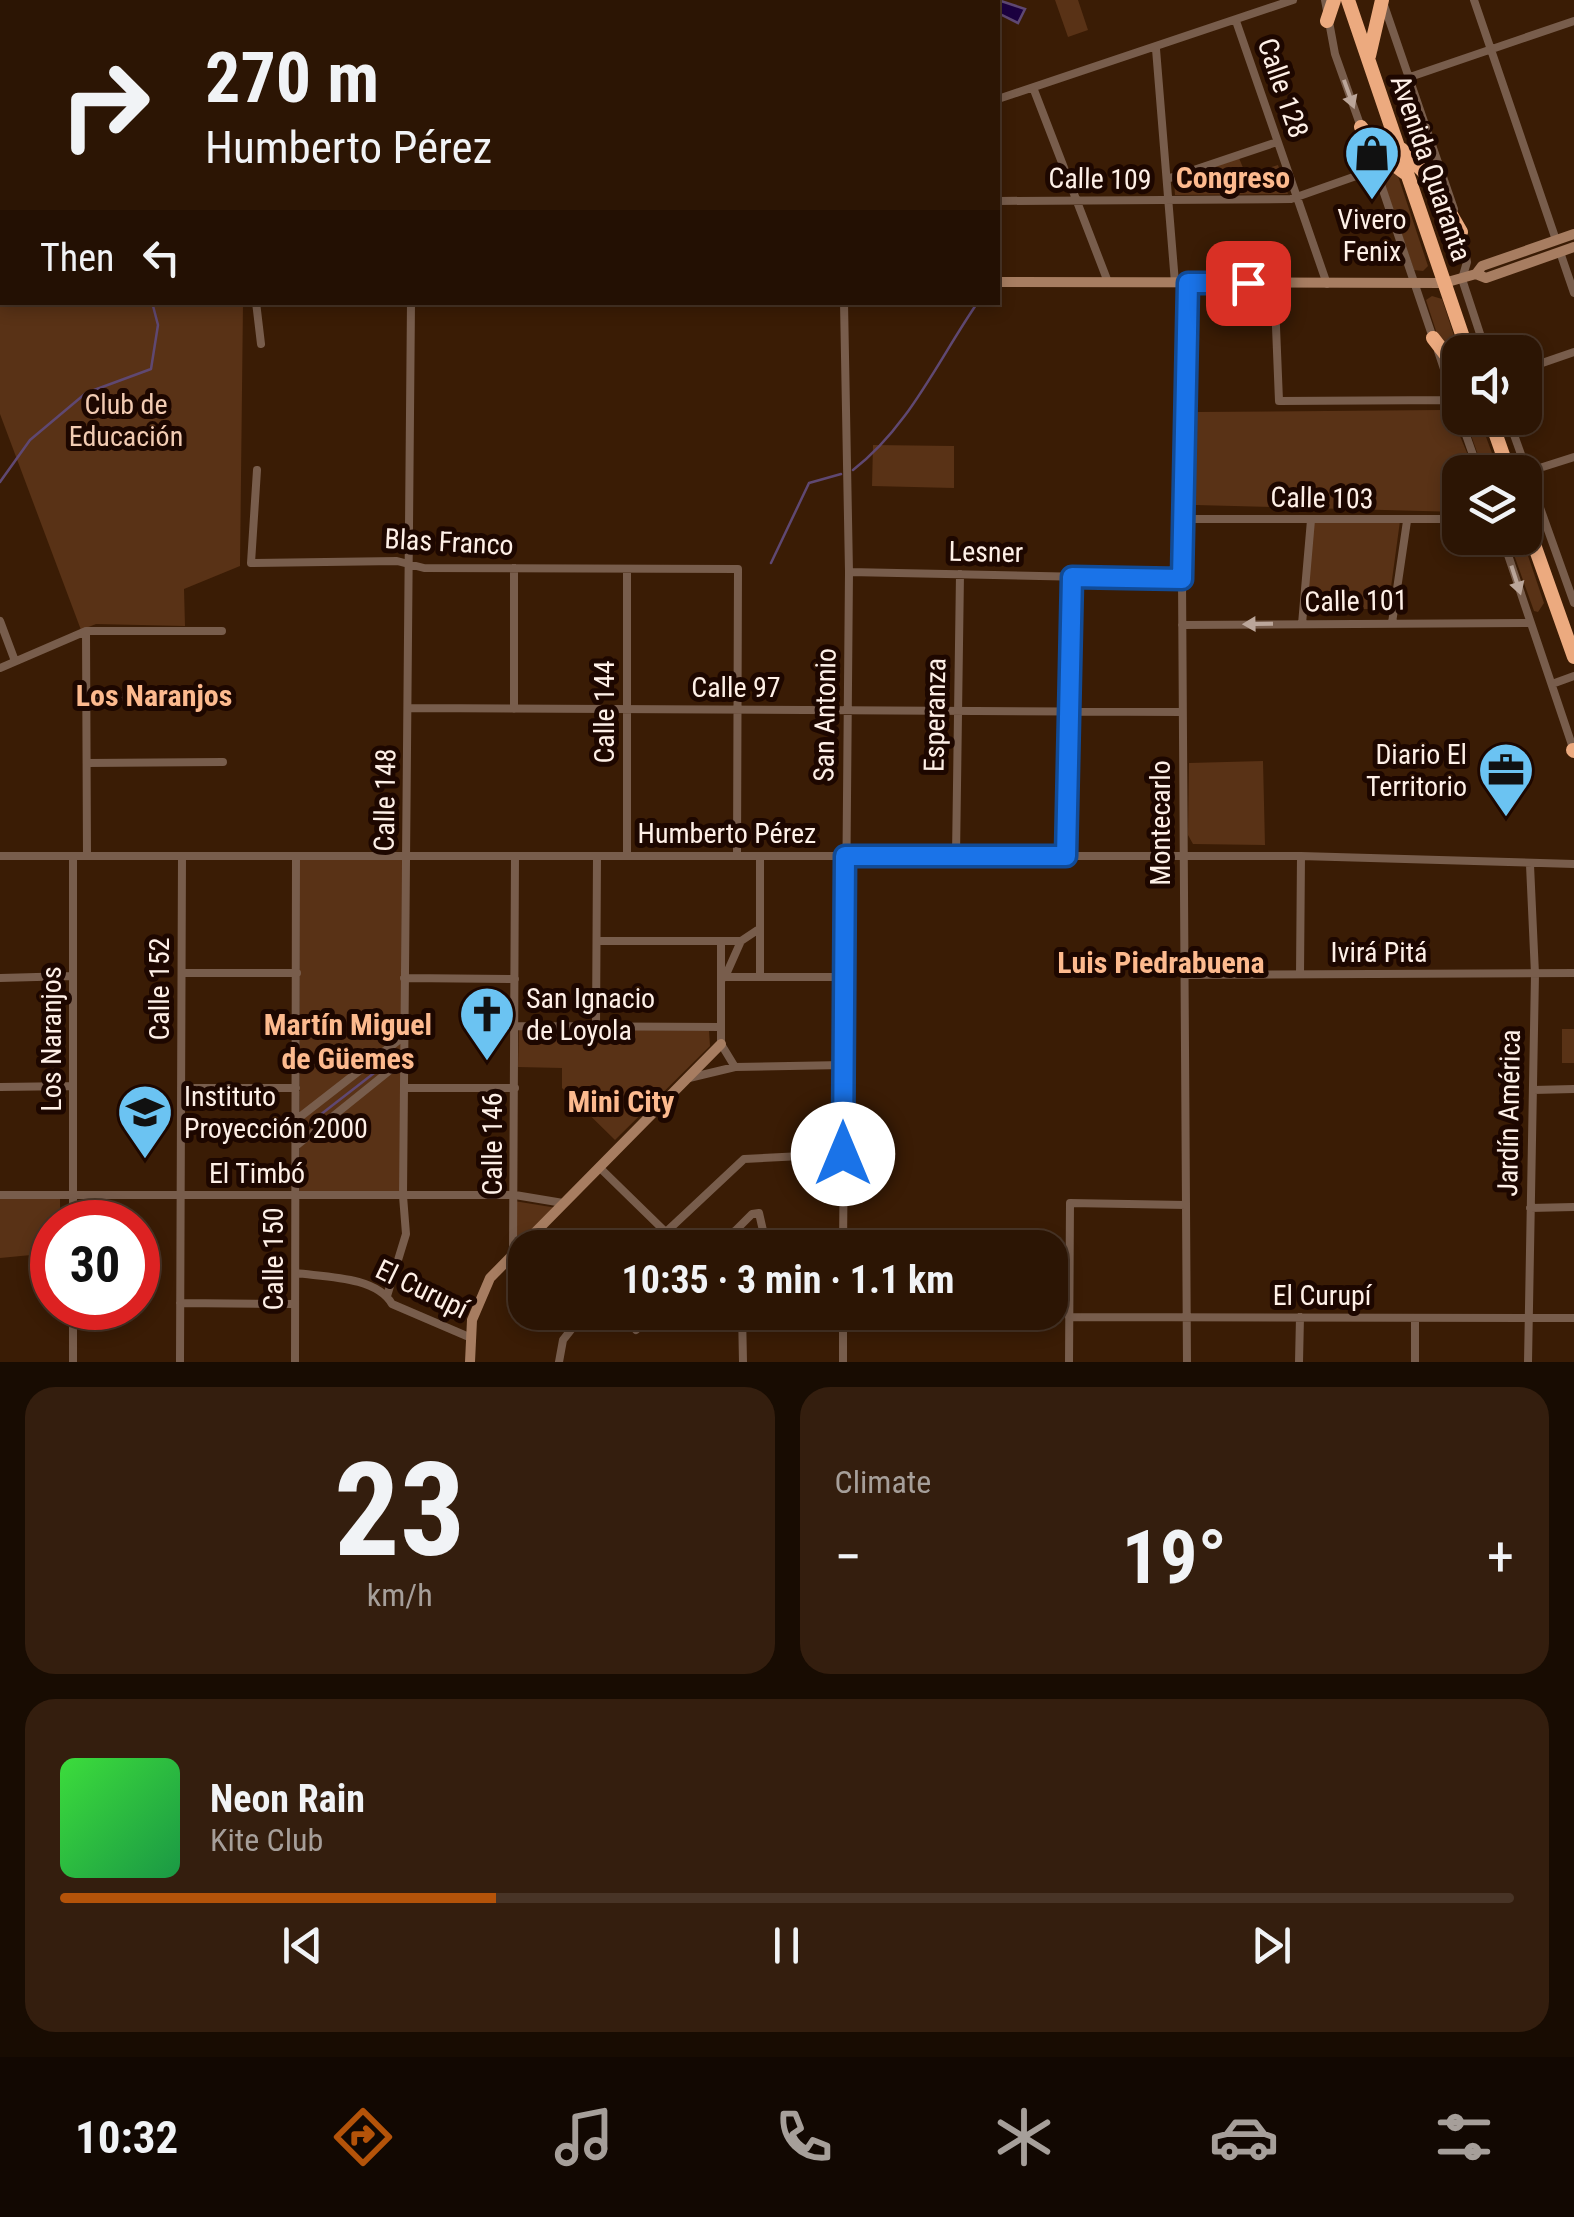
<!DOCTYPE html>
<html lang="en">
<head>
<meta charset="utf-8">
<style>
	:root { --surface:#2c1504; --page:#341e0e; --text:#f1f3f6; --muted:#a69f9a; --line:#483426; --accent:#b45309 }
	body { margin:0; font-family:"Roboto Condensed",sans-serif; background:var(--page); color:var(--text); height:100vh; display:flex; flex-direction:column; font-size:38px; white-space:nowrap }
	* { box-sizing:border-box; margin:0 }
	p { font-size:32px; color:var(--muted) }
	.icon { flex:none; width:55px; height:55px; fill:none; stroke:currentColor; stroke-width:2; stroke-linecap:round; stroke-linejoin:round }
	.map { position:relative; height:1362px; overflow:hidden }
	.sheet { display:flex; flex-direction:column; gap:25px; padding:25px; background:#180c02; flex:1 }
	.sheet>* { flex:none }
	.hud { position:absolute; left:0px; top:0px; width:1000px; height:305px; box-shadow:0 5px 15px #0003,0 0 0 2px var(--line); background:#2c1504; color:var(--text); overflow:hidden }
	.buttons { position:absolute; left:1442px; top:335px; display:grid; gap:20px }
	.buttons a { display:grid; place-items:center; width:100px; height:100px; border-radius:20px; background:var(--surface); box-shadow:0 5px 15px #0003,0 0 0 2px var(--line); font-size:50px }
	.speed { position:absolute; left:30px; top:1200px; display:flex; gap:20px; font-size:50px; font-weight:700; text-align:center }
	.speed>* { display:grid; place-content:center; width:130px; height:130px; border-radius:50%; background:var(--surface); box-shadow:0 5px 15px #0003,0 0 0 2px var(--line); line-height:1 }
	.speed .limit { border:15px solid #d22; background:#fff; color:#111 }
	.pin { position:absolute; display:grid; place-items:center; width:85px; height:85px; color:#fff; margin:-42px; border-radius:20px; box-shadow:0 5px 15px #0006 }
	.me { position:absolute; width:110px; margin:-55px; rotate:0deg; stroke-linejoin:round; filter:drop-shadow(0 0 8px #0008) }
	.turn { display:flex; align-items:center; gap:35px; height:210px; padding:0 40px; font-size:45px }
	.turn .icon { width:130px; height:130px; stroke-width:2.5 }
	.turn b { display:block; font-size:70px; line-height:85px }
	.then { display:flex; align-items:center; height:95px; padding:0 40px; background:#0003; gap:20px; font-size:38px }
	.big { font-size:75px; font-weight:700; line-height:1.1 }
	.sheet .card { flex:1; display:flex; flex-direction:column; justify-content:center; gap:15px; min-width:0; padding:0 35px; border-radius:30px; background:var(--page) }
	.sheet .dial { align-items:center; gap:0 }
	.dial b { font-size:130px; line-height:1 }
	.song { display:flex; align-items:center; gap:30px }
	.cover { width:120px; height:120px; border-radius:15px; background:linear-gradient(135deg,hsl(120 70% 55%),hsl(140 70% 35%)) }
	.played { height:10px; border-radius:5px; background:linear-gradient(90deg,var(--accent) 30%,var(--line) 30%) }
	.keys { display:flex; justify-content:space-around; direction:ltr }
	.heat { display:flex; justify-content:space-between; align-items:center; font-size:55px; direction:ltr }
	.sheet .tiles { flex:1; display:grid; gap:25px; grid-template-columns:1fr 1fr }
	.card:last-child { grid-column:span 2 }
	.trip { position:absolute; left:508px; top:1230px; width:560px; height:100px; border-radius:30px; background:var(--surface); box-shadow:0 5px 15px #0003,0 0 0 2px var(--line); font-weight:700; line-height:100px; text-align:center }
	.dock { display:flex; height:160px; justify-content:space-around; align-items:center; background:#120802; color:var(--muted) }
	.dock .icon { width:70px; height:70px }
	.dock .current { color:var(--accent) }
	.dock b { font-size:45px; color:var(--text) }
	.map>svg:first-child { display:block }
	.green { fill:#593216 }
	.water { fill:#1b0040; stroke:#5f4872; stroke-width:2.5 }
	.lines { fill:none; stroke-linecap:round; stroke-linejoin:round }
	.stream { stroke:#5f4872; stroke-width:2.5 }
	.street { stroke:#785d4c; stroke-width:8 }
	.secondary { stroke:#a77d61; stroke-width:10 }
	.highway { stroke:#ecaa7f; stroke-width:14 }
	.oneway { fill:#bba69a }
	.route-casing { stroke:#114b97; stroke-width:25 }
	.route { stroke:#1a73e8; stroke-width:18 }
	.labels { text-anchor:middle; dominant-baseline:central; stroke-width:10; stroke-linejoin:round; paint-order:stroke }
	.street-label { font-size:28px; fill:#fef0e7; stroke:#1d0700 }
	.poi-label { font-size:28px; fill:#fef0e7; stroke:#1d0700; text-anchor:start }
	.park-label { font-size:28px; fill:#f2cbb2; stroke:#1d0700 }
	.neighbourhood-label { font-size:30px; font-weight:bold; fill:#fdba8e; stroke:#1d0700 }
</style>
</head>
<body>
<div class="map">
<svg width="1574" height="1362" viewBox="0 0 1574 1362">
	<rect width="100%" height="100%" fill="#3a1c05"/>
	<path class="green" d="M0 0H270L2 2V302L243 303 240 566 184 589 185 626 96 624 81 630 0 414Z
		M1055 0H1078L1088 30 1068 37Z
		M1239 158 1246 175 1278 165 1288 194 1175 195 1174 180Z
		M1387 166 1398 176 1428 266 1423 271 1414 270 1381 174Z
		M1426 185 1443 202 1461 253 1457 258 1449 259Z
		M1432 296 1442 299 1459 351 1456 358 1438 337 1426 300Z
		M1440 410 1455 424 1475 472H1460V512L1195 505 1196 412Z
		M1465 418H1479L1499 472H1484Z
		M873 445 954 446V488L872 486Z
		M1310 519 1400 521 1388 609H1307Z
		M1508 538H1522L1544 603 1538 612 1534 611Z
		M1263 761 1265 845 1193 844 1188 835 1189 763Z
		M300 859 402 860 401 1194 300 1193Z
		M519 1029 709 1031 710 1046 615 1140 562 1088V1068L518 1067Z
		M1562 1029H1574V1063H1562Z
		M0 1197 60 1199V1222H52V1253L0 1258Z
		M514 1201 557 1208 515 1248Z"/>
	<path class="water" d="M998 0 1025 9 1018 23 998 13Z"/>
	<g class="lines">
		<path class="stream" d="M129 0V2
			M889 0 891 2
			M853 470C909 427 938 360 978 302
			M0 482 30 440 86 393 151 369 158 325 152 302
			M771 563 809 483 841 474
			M311 1122 387 1063"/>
		<path class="street" d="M439 0 440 2
			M548 0 549 2
			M714 0 715 2
			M790 0V2
			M868 0 870 2
			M1325 0 1335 54 1362 130
			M1474 0 1556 240
			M813 2 821 0
			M1384 5 1454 209
			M1236 21 1327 284
			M1156 49 1175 283
			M1410 77 1574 21
			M1034 90 1108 282
			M998 99 1293 0
			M1367 143 1433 338
			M1167 179 1277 142
			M998 201 1291 199 1376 169
			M1461 232 1467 262 1462 279 1486 352
			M1560 252 1574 293
			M256 302 261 344
			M1275 302 1279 401 1454 400
			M1438 351 1460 417
			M1525 369 1574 352
			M1460 418 1479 472
			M1508 418 1574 603
			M257 470 251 563 397 561 424 568 738 569 737 856
			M1527 472 1574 457
			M1183 519H1460
			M1505 546 1574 751
			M849 572 1182 579
			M0 621 15 661
			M1392 623 1407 521
			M1302 624 1311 520
			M1182 625 1530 623
			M86 631 87 856
			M0 668 86 631H222
			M1552 684 1574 676
			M86 697H222
			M410 708 1182 712
			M514 709V568
			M87 763 223 762
			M0 856H1301L1574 864
			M627 856V569
			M956 856 960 574
			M1066 856 1072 577
			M598 941H741
			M721 941V1044L735 1067
			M182 973H297
			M1300 974 1301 856
			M1184 975 1574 973
			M725 977H844
			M725 977 741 941 759 929
			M760 977V856
			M0 978 73 976
			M404 978 515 979
			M515 1026 721 1027
			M596 1027 597 856
			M689 1078 735 1067 844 1065
			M0 1087 73 1086
			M181 1088H296
			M404 1088H515
			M1533 1090 1574 1089
			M296 1120 404 1036
			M296 1146 404 1059
			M599 1167 682 1248
			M0 1195H515L563 1203
			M1530 1208 1574 1207
			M73 1222V856
			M649 1248 744 1159 843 1154
			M718 1248 752 1214 759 1213 764 1235 735 1231
			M843 1248 849 572 844 302
			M513 1253 515 856
			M296 1273C324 1277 376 1276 392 1304L469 1337
			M387 1296 406 1234 403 1196 411 302
			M180 1303 295 1304
			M742 1312 743 1362
			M1069 1317 1574 1318
			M1415 1318V1362
			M636 1330 653 1312
			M73 1362V1308
			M180 1362 182 856
			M295 1362 296 856
			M559 1362 563 1340 585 1312
			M843 1362V1312
			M1069 1362 1070 1203 1186 1205
			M1187 1362 1182 579 1188 283
			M1299 1362 1300 1317
			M1528 1362 1535 974 1530 865"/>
		<path class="secondary" d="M305 0V2
			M1476 274 1482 266 1574 234
			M998 282 1444 283 1476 274 1486 278 1574 247
			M470 1362 472 1320 490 1278 721 1044"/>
		<path class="highway" d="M1348 0 1468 352
			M1327 21 1334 0
			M1369 56 1382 0
			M1361 127 1381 155 1405 173
			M1401 149 1430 178 1461 232
			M1433 338 1460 373
			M1490 418 1509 472
			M1525 519 1574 657
			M1505 538V546
			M1573 750 1574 751"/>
	</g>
	<defs><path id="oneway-solid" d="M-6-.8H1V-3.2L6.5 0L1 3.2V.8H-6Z" transform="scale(2.5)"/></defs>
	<g class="oneway">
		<use href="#oneway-solid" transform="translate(1349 94) rotate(70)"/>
		<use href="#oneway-solid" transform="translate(1516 580) rotate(72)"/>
		<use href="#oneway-solid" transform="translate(1258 624) rotate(179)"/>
	</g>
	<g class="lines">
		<g class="route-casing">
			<path id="route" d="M843 1154 845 856H1066L1072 577 1182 579 1188 283H1248"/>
		</g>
		<use href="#route" class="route"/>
	</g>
	<defs>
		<g id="shop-pin" transform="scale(2.875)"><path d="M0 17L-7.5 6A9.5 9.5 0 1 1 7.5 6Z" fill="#6bc3f2" stroke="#1d0700"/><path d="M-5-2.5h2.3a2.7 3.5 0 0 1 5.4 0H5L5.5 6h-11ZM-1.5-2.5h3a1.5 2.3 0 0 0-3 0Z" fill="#111"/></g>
		<g id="office-pin" transform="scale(2.875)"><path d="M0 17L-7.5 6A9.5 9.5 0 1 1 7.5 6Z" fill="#6bc3f2" stroke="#1d0700"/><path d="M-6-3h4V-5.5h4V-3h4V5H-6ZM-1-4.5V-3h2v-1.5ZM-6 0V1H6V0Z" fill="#111"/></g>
		<g id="church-pin" transform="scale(2.875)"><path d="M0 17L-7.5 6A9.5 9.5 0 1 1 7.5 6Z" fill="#6bc3f2" stroke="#1d0700"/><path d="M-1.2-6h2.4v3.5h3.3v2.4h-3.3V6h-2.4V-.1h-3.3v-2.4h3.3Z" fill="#111"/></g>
		<g id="school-pin" transform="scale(2.875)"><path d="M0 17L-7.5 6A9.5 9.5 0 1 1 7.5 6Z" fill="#6bc3f2" stroke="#1d0700"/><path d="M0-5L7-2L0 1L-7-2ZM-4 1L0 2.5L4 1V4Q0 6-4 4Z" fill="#111"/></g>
	</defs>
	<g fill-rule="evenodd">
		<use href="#shop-pin" x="1372" y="153"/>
		<use href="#office-pin" x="1506" y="770"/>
		<use href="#church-pin" x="487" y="1014"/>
		<use href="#school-pin" x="145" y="1112"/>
	</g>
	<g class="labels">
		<g class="street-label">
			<text transform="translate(1283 88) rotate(71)">Calle 128</text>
			<text transform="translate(1431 168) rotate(71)">Avenida Quaranta</text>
			<text transform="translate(1100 179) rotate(1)">Calle 109</text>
			<text transform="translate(1322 498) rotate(1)">Calle 103</text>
			<text transform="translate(449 542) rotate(3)">Blas Franco</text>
			<text transform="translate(986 552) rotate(1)">Lesner</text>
			<text transform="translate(1356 601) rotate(-1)">Calle 101</text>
			<text x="736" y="687">Calle 97</text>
			<text transform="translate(604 712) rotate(-90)">Calle 144</text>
			<text transform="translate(825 715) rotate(-89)">San Antonio</text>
			<text transform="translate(935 715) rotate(-89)">Esperanza</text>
			<text transform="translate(385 800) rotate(-89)">Calle 148</text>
			<text transform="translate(1160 823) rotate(-90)">Montecarlo</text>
			<text x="727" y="833">Humberto Pérez</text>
			<text x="1379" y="952">Ivirá Pitá</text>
			<text transform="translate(159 989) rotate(-90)">Calle 152</text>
			<text transform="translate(51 1039) rotate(-90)">Los Naranjos</text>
			<text transform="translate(1509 1113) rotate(-89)">Jardín América</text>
			<text transform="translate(492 1144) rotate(-90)">Calle 146</text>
			<text x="257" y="1173">El Timbó</text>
			<text transform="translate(273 1259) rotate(-90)">Calle 150</text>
			<text transform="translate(422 1289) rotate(26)">El Curupí</text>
			<text x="1322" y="1295">El Curupí</text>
		</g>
		<g class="poi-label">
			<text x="1372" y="219" text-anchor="middle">Vivero<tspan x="1372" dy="32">Fenix</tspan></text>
			<text x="1467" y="754" text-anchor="end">Diario El<tspan x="1467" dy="32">Territorio</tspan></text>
			<text x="526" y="998">San Ignacio<tspan x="526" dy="32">de Loyola</tspan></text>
			<text x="184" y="1096">Instituto<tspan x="184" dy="32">Proyección 2000</tspan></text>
		</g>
		<g class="park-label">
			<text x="126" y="404">Club de<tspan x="126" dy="32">Educación</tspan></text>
		</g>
		<g class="neighbourhood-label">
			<text x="1233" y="177">Congreso</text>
			<text x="154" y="695">Los Naranjos</text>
			<text x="1161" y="962">Luis Piedrabuena</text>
			<text x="348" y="1024">Martín Miguel<tspan x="348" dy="34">de Güemes</tspan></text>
			<text x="621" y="1101">Mini City</text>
		</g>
	</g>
</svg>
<div class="buttons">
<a><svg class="icon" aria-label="sound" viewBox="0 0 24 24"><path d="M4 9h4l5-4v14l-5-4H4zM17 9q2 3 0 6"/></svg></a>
<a><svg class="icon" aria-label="layers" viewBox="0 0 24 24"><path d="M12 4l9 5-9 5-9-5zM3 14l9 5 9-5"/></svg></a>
</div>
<div class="speed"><div class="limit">30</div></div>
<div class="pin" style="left:1248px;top:283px;background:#d93025"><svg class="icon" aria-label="arrive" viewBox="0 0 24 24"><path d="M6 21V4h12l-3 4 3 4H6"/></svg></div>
<svg class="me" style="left:843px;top:1154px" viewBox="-20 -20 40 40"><circle r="19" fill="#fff"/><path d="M0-13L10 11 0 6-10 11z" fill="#1a73e8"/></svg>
<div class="trip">10:35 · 3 min · 1.1 km</div>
<div class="hud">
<div class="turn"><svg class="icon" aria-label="right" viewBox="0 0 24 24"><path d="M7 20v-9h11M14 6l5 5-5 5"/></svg><div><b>270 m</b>Humberto Pérez</div></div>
<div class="then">Then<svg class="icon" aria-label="left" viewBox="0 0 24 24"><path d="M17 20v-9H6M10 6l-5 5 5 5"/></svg></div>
</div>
</div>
<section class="sheet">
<div class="tiles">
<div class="card dial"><b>23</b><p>km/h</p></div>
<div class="card"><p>Climate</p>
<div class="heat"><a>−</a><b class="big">19°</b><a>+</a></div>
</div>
<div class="card">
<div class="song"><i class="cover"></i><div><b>Neon Rain</b><p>Kite Club</p></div></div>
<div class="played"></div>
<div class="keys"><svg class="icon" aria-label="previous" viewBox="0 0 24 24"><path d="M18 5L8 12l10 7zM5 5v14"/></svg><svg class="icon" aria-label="pause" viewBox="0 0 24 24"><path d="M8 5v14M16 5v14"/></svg><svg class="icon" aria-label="next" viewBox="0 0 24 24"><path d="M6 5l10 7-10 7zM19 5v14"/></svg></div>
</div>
</div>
</section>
<nav class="dock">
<b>10:32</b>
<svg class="icon current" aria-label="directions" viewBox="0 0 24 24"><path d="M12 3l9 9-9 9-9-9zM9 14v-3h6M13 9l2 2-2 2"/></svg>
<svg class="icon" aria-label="music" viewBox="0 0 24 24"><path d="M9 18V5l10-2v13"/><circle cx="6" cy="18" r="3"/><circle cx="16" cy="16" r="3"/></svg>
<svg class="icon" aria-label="phone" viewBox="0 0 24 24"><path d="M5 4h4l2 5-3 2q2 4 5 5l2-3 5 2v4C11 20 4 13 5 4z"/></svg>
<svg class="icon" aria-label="climate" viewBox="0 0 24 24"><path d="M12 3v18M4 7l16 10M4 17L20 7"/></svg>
<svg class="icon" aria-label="car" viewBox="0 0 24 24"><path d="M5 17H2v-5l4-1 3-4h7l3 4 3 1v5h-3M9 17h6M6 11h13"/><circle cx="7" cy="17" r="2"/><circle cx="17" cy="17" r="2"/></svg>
<svg class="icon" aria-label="filters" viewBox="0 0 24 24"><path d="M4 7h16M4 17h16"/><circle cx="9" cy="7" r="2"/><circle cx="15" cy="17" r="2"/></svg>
</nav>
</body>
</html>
